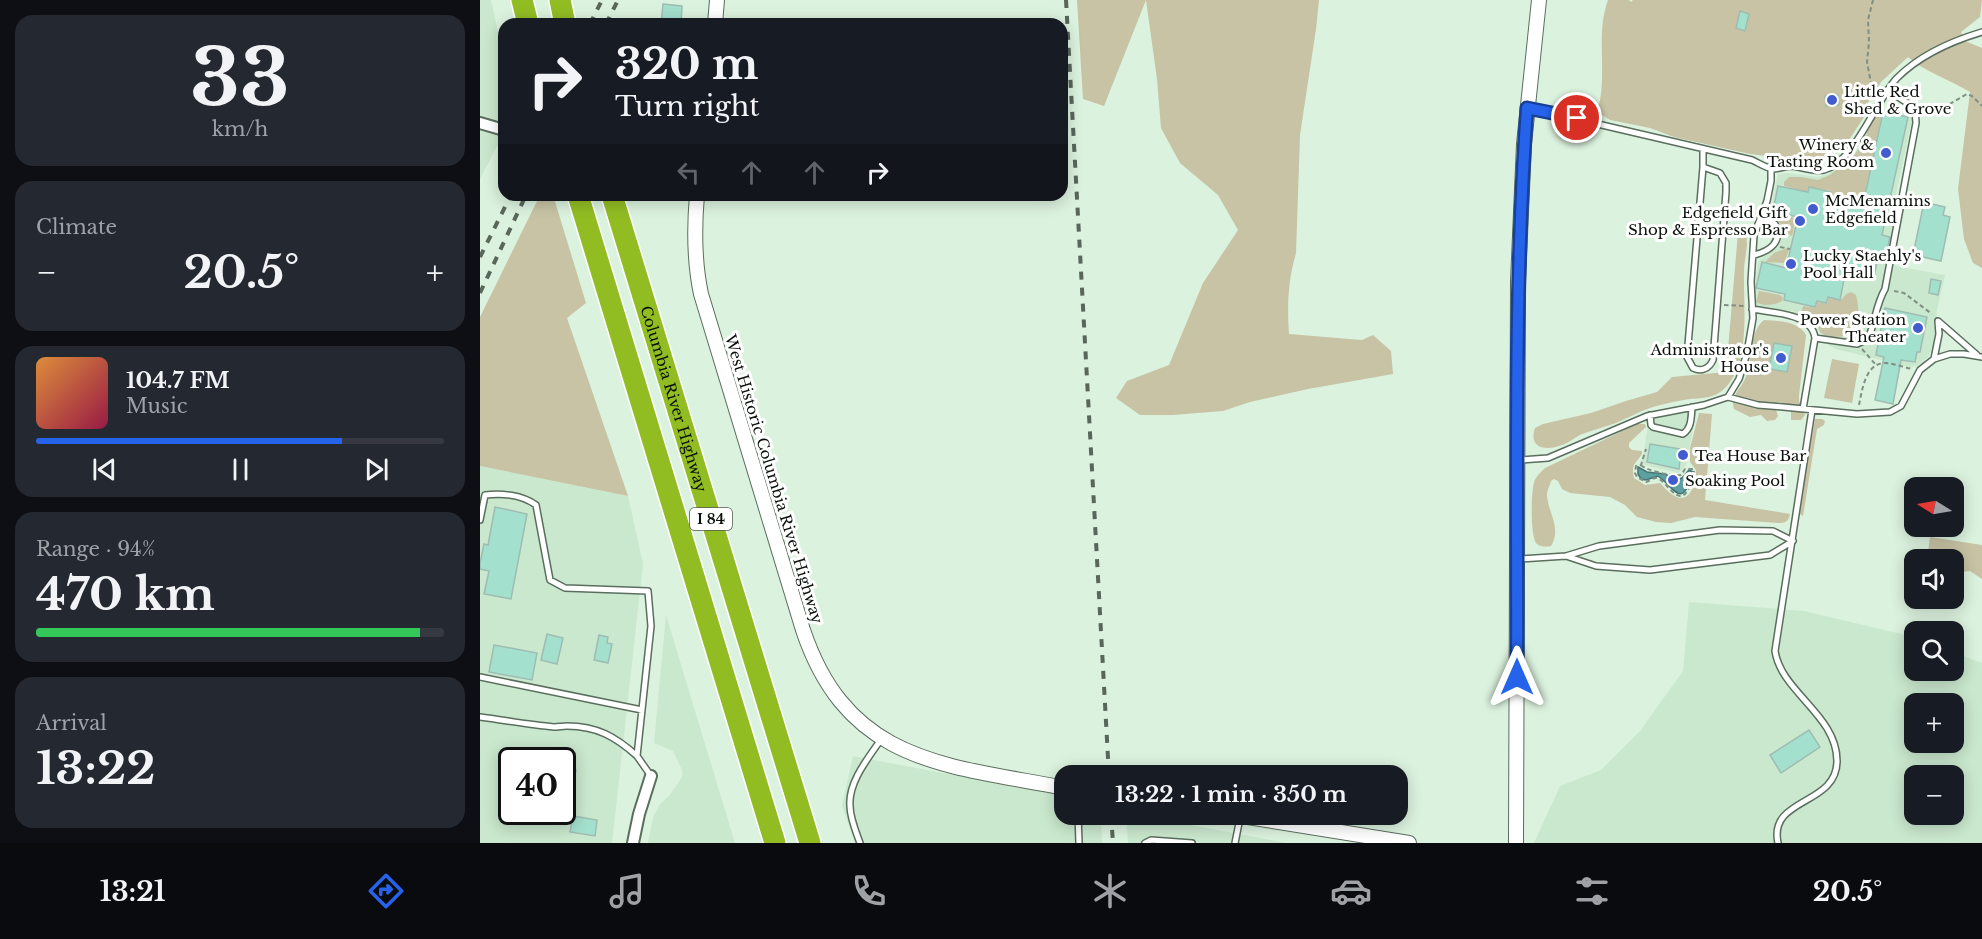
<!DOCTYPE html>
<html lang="en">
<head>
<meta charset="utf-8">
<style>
	:root { --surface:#171b24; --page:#242831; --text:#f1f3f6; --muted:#9ea1a6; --line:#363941; --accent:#2563eb }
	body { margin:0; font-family:"Libre Baskerville",serif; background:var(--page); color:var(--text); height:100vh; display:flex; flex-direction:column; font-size:22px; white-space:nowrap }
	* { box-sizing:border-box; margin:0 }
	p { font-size:20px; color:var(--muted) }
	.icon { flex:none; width:33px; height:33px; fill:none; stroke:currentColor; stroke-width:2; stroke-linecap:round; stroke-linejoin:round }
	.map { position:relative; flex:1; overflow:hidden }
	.side { display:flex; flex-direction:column; gap:15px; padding:15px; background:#0d0f14; width:480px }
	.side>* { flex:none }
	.hud { position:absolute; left:18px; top:18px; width:570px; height:183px; border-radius:18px; box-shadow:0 3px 15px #0003; background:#171b24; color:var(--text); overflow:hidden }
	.needle { width:39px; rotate:281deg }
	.fabs { position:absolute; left:1424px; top:477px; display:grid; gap:12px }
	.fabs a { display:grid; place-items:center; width:60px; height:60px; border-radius:12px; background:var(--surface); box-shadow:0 3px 15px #0003; font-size:30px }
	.speed { position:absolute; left:18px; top:747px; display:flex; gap:12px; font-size:30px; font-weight:700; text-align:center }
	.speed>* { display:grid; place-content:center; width:78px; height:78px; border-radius:50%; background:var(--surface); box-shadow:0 3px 15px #0003; line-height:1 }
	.speed .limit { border:3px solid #111; border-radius:9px; background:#fff; color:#111 }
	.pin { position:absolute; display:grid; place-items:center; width:51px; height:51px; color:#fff; margin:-26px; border:3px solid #fff; border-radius:50%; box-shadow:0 2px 6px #0007 }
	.me { position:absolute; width:66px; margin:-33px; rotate:0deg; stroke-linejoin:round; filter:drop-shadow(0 0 4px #0008) }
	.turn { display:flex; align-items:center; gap:21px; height:126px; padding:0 18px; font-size:27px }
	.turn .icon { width:78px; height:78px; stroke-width:2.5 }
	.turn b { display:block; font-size:42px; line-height:51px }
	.lanes { display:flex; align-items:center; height:57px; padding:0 18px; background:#0003; justify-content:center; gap:30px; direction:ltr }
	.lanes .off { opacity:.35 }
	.big { font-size:45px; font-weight:700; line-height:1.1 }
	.side .card { flex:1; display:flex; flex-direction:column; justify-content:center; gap:9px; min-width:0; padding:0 21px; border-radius:18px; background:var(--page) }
	.side .dial { align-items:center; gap:0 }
	.dial b { font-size:78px; line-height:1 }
	.song { display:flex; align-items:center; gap:18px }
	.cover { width:72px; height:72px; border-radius:9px; background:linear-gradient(135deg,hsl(30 70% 55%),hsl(340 70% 35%)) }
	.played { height:6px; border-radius:3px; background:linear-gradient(90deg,var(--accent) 75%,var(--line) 75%) }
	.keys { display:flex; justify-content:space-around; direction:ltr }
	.heat { display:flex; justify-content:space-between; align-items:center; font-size:33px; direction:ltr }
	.charge { height:9px; border-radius:4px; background:linear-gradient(90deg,#34c759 94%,var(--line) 0) }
	.trip { position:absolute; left:574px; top:765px; width:354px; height:60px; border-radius:18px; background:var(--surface); box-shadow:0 3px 15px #0003; font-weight:700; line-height:60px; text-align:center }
	.dock { display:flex; height:96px; justify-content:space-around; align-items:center; background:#090b0e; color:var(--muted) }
	.dock .icon { width:42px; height:42px }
	.dock .selected { color:var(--accent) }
	.dock b { font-size:27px; color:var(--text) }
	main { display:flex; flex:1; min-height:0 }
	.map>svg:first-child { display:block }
	.built { fill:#cae8ce; fill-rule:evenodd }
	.green { fill:#c7c3a4 }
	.water { fill:#5da0a1; stroke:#447574; stroke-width:1.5 }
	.building { fill:#a3e0cd; stroke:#9ebcb2; stroke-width:1.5 }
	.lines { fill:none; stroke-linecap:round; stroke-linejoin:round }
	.service-casing { stroke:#5a6e5d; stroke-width:8 }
	.minor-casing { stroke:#5a6e5d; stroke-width:14 }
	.tertiary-casing { stroke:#5a6e5d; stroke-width:16 }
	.motorway-casing { stroke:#fff; stroke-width:24 }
	.path { stroke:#809082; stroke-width:2; stroke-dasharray:4.5 3; stroke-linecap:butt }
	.service { stroke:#fff; stroke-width:5 }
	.minor { stroke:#fff; stroke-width:10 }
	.tertiary { stroke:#fff; stroke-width:14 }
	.motorway { stroke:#91bd23; stroke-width:21 }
	.rail { stroke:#59665a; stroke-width:4; stroke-dasharray:8 8; stroke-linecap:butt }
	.route-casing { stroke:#184099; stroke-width:15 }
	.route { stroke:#2563eb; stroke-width:10 }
	.poi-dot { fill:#425ccf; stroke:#fff; stroke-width:2 }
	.labels { text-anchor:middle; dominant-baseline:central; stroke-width:6; stroke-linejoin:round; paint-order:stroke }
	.shield { fill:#fff; stroke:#545854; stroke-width:1.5 }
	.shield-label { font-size:14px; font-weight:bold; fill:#0a110b }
	.poi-label { font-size:15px; fill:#0a110b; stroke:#fff; text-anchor:start }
	.street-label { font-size:15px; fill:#0a110b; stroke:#fff }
</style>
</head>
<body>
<main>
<section class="side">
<div class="card dial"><b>33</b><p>km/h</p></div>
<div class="card"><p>Climate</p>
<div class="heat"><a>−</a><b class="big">20.5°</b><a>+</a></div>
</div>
<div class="card">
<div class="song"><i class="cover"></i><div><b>104.7 FM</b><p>Music</p></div></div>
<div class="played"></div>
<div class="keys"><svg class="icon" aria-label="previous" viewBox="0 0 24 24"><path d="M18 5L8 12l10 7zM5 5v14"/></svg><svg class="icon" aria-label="pause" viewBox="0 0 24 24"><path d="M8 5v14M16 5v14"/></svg><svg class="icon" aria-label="next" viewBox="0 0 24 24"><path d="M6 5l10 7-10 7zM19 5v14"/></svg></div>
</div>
<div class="card"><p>Range · 94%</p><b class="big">470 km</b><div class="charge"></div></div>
<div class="card"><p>Arrival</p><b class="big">13:22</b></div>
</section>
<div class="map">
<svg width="1502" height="843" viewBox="0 0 1502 843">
	<rect width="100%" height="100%" fill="#dbf2de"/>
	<path class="built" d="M0 0H11L24 59V133L0 179Z
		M1398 108 1433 115 1410 223 1413 224 1405 264 1465 275 1457 310 1455 345 1448 357 1437 366 1430 367 1356 349 1348 345 1334 323 1326 317 1313 311 1275 306 1274 292 1278 261 1298 247 1302 239 1301 232 1290 211 1298 174 1307 173 1338 177 1348 174 1379 147 1384 137 1387 126Z
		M1217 409 1206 465 1199 473 1164 465 1161 460 1164 452 1169 418Z
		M0 466 148 496 163 564 132 843H0ZM32 760H82V812H32Z
		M1209 602 1324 611 1434 637V670H1473V652L1502 663V843H1054L1080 786 1121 770 1160 731 1203 671ZM1434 704H1473V742H1434ZM1434 776H1473V814H1434Z
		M186 615 255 843H168L173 817 180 804 189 796 202 777V770L193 751 174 743Z
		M373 756 585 796V814L621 815 622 843H375L362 806Z
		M646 815H657L806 843H648Z"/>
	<path class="green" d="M597 0H839L836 29 820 135 816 253C808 280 807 306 809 334L882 340 893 335 911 351 913 374 828 389 770 402 743 411 693 415H660L636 398 647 381 689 365 723 283 758 230 738 195 700 163 681 128 677 79 666 0 624 106 603 99Z
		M1128 0H1149L1151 2 1153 0H1502L1500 17 1481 32 1485 41 1502 48V268L1493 263 1484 239 1478 189 1490 92C1469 79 1445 72 1428 57L1401 82 1387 104 1388 111 1365 146 1354 156 1333 162 1270 154 1194 137 1170 128 1130 120 1122 115 1118 109C1128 73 1115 36 1128 0Z
		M1397 111 1402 114 1386 187 1393 190 1390 201 1384 200 1381 207 1373 206 1369 200 1351 196V191L1329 187 1327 192 1304 186V182L1309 177H1321L1338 180 1350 175 1376 153 1386 139 1388 127Z
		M60 195H73L106 303 87 318 148 496 0 466V317Z
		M1295 214 1316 218 1312 236 1304 232Z
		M1258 233 1266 235C1269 245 1264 259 1264 271 1263 304 1271 359 1247 386 1236 398 1225 398 1210 399 1197 401 1182 404 1170 408 1158 412 1148 418 1136 423 1125 427 1113 430 1102 434 1095 437 1089 443 1082 445 1066 451 1048 449 1055 428L1063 424 1111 413 1146 401 1177 392 1192 377 1246 372Z
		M1307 248 1309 250 1304 263 1285 262 1294 253Z
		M1279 291 1300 295 1303 298 1302 301C1295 305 1283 307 1276 302Z
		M1371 292 1376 295C1381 315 1380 338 1354 337 1350 337 1343 335 1340 332 1338 329 1339 326 1337 323 1333 317 1326 316 1321 313L1323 306 1336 308 1337 302 1347 304 1348 298 1361 300 1366 294Z
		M1284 320C1299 321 1318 321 1326 335L1319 395V401L1325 415 1321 420H1311V406L1300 402 1291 404 1292 409 1296 410 1298 416 1295 420 1287 421 1281 415 1270 417 1254 409C1250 396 1260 390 1265 379 1274 360 1268 333 1284 320Z
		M1352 359 1379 364 1372 403 1344 398Z
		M1219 413 1232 414 1225 500 1310 514C1308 522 1306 523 1298 523L1215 517 1191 523 1176 522 1157 517 1145 505 1130 497 1090 493 1082 489 1078 481 1074 479 1071 481C1070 485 1067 490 1067 495 1068 513 1082 528 1071 546 1066 547 1061 547 1057 544 1050 538 1051 492 1054 483 1055 477 1061 472 1065 468L1157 424H1165L1166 427 1149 443V447L1152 450 1162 451V454C1155 465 1151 463 1154 478L1165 485 1180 483C1201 508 1214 500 1216 470L1210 462V448Z
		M1335 419H1342L1345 421 1344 425 1337 429 1323 516 1320 514 1319 510Z
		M1450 537 1502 545V579L1490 571 1473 573V560L1447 559Z"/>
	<path class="water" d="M1158 467 1167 472 1185 474 1196 480 1202 478 1209 470 1213 472C1202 511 1195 488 1178 476L1166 480 1161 479 1158 474Z"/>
	<path class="building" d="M183 4 202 6 201 24H181Z
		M1260 11 1269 14 1265 31 1256 28Z
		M1358 95 1359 105 1346 106 1345 96Z
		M1403 112 1428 117 1402 235 1410 237 1404 263 1397 262 1394 276 1374 271 1373 276 1365 274 1360 300 1348 297 1346 303 1337 301 1335 307 1304 300 1305 294 1276 288 1282 262 1306 268 1318 217 1293 211 1298 186 1328 192 1329 187 1351 192 1350 197 1383 204Z
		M1444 202 1465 207 1463 215 1470 217 1461 261 1433 255Z
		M1451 279 1461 281 1458 295 1449 293Z
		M1405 308 1447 317 1440 352H1437L1435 362 1421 360 1413 404 1395 400 1404 357 1396 355Z
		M1294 343 1312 346 1307 372 1289 369Z
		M1170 444 1207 450 1204 461H1200L1199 469 1167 462Z
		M15 507 47 514 31 599 4 594 9 571 0 569V563L4 544 8 545Z
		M67 634 83 638 77 664 61 660Z
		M119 635 128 637 127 643 132 644 128 663 114 660Z
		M14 645 57 653 52 680 9 672Z
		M1329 730 1340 747 1301 773 1290 755Z
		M83 768 96 770 92 791 82 789Z
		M93 816 117 820 115 836 90 832Z"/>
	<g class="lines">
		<g class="service-casing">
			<path id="service" d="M1049 108 1272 160C1279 163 1286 168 1293 169 1299 169 1305 166 1312 166 1322 167 1333 172 1344 170 1375 162 1395 101 1417 78 1440 55 1472 41 1502 32
				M1223 167 1207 357 1213 368C1221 372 1229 369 1233 360L1246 192V183L1240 173 1223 167V149
				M1274 255C1290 251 1303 242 1295 224L1282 215
				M1272 309C1293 313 1332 313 1335 338L1323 409
				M1335 338 1377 344 1388 339C1395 323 1396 304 1405 289L1436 123 1435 108 1407 90
				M1454 359 1459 334 1458 321 1497 355
				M1248 397 1259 379 1267 353 1273 318 1271 282 1274 235 1287 201 1291 181V169
				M1170 415 1171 425 1173 427 1203 434C1212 428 1211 417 1212 407
				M1039 460 1068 458 1167 416 1224 405 1248 397 1278 405 1303 407 1377 414 1410 412 1421 406 1440 370 1454 359 1470 354H1484L1502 357
				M0 520 5 495C22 493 42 495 56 505L70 580 85 588 168 591 171 626 157 756 171 776
				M1039 559 1086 556 1119 546 1240 530 1293 531 1313 541 1290 555 1170 570 1116 566 1086 556
				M0 677 162 710
				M0 717C24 720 49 725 74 727 78 727 83 726 87 726 117 726 136 737 157 756
				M598 814 599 843
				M380 843C376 832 370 818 370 806 368 782 389 757 402 738
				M665 843 671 840 712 843
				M755 843 760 818
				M1298 843C1288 797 1357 806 1357 761 1357 715 1301 692 1295 651L1332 410"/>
		</g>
		<g class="minor-casing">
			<path id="minor" d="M0 123 24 130
				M153 843 159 814 171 776"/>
		</g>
		<g class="tertiary-casing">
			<path id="tertiary" d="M235 24 237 0
				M217 195C214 229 214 261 221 294L323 630C368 764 466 765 585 788
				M749 814 929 843
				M1036 843 1038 281 1044 144 1059 0"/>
		</g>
		<g class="motorway-casing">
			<g id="motorway">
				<path d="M42 0 48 24"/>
				<path d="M80 0 85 24"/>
				<path d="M98 195 295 843"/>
				<path id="s1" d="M132 195 330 843"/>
			</g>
		</g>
		<path class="path" d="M1393 0 1388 20 1389 42 1387 62 1391 83 1398 88
			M1463 108 1487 94 1492 96 1502 106
			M1252 228 1267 232
			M1300 247 1310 249
			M1414 291 1424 293 1452 314
			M1244 305 1265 306
			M1382 349 1396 365
			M1379 405C1382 391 1385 364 1404 363 1413 363 1423 367 1432 369
			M1161 465C1167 471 1191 476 1201 475L1205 469H1214C1214 475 1212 482 1209 488 1199 509 1187 482 1179 479 1175 476 1170 481 1166 482L1157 477 1155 473 1156 466 1161 465 1166 449"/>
		<use href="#service" class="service"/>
		<use href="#minor" class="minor"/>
		<use href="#tertiary" class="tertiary"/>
		<use href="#motorway" class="motorway"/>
		<path class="rail" d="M586 0 629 776
			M110 24 122 0
			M126 24 138 0
			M0 257 31 195
			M0 293 46 195
			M631 814 633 843"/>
	</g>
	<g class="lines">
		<g class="route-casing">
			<path id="route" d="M1037 677C1038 488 1033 297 1047 108L1097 118"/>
		</g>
		<use href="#route" class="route"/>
	</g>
	<g class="poi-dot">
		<circle cx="1352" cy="100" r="6"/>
		<circle cx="1406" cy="153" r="6"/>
		<circle cx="1333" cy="209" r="6"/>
		<circle cx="1320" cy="221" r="6"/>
		<circle cx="1311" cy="264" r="6"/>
		<circle cx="1438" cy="328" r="6"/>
		<circle cx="1301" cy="358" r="6"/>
		<circle cx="1203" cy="455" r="6"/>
		<circle cx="1193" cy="480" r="6"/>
	</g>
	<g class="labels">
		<rect class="shield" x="210" y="508" width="42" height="22" rx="4.5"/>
		<g class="shield-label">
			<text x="231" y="519">I 84</text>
		</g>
		<g class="poi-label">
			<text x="1364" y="91">Little Red<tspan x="1364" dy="17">Shed &amp; Grove</tspan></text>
			<text x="1394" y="144" text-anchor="end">Winery &amp;<tspan x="1394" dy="17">Tasting Room</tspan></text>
			<text x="1345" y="200">McMenamins<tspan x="1345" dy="17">Edgefield</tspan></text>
			<text x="1308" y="212" text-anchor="end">Edgefield Gift<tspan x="1308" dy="17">Shop &amp; Espresso Bar</tspan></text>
			<text x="1323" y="255">Lucky Staehly's<tspan x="1323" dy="17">Pool Hall</tspan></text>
			<text x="1426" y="319" text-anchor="end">Power Station<tspan x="1426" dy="17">Theater</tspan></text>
			<text x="1289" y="349" text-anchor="end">Administrator's<tspan x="1289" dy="17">House</tspan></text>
			<text x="1215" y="455">Tea House Bar</text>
			<text x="1205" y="480">Soaking Pool</text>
		</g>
		<g class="street-label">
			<text stroke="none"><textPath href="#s1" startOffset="213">Columbia River Highway</textPath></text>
			<text transform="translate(294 479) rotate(73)">West Historic Columbia River Highway</text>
		</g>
	</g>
</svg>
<div class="fabs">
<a><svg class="needle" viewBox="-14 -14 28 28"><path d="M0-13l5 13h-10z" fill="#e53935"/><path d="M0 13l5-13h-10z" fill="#9ea1a6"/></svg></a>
<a><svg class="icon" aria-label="sound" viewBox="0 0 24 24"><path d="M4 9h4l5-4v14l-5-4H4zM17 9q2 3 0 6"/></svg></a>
<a><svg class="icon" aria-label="search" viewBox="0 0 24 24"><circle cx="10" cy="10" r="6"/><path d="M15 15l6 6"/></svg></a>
<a>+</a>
<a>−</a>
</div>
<div class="speed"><div class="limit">40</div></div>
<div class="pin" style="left:1097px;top:118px;background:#d93025"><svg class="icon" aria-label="arrive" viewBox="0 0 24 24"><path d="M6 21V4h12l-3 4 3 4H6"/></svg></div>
<svg class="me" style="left:1037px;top:677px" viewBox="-20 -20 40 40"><path d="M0-17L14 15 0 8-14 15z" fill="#2563eb" stroke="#fff" stroke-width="4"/></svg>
<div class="trip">13:22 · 1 min · 350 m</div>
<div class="hud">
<div class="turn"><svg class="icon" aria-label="right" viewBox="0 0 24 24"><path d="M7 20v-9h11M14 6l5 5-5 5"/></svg><div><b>320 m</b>Turn right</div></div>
<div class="lanes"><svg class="icon off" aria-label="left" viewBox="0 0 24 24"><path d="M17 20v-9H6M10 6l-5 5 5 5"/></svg><svg class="icon off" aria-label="ahead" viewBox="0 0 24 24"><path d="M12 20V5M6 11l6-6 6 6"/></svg><svg class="icon off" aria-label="ahead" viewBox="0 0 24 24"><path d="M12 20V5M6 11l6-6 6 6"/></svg><svg class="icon" aria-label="right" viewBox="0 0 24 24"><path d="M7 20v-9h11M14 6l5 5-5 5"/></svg></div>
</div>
</div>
</main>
<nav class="dock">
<b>13:21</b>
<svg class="icon selected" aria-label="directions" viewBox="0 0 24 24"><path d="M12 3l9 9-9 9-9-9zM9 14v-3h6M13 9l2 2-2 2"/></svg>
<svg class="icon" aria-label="music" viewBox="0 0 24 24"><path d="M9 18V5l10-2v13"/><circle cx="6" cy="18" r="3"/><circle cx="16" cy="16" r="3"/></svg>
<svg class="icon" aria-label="phone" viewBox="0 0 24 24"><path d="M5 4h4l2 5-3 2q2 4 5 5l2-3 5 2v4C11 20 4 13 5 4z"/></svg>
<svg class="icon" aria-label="climate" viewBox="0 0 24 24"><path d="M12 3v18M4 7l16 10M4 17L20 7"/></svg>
<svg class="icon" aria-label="car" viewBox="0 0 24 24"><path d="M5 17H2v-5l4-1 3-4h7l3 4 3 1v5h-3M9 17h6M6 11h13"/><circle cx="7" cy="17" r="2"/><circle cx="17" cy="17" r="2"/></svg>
<svg class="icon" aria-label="filters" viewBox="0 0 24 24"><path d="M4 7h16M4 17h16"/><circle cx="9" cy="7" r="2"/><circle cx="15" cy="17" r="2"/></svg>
<b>20.5°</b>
</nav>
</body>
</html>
